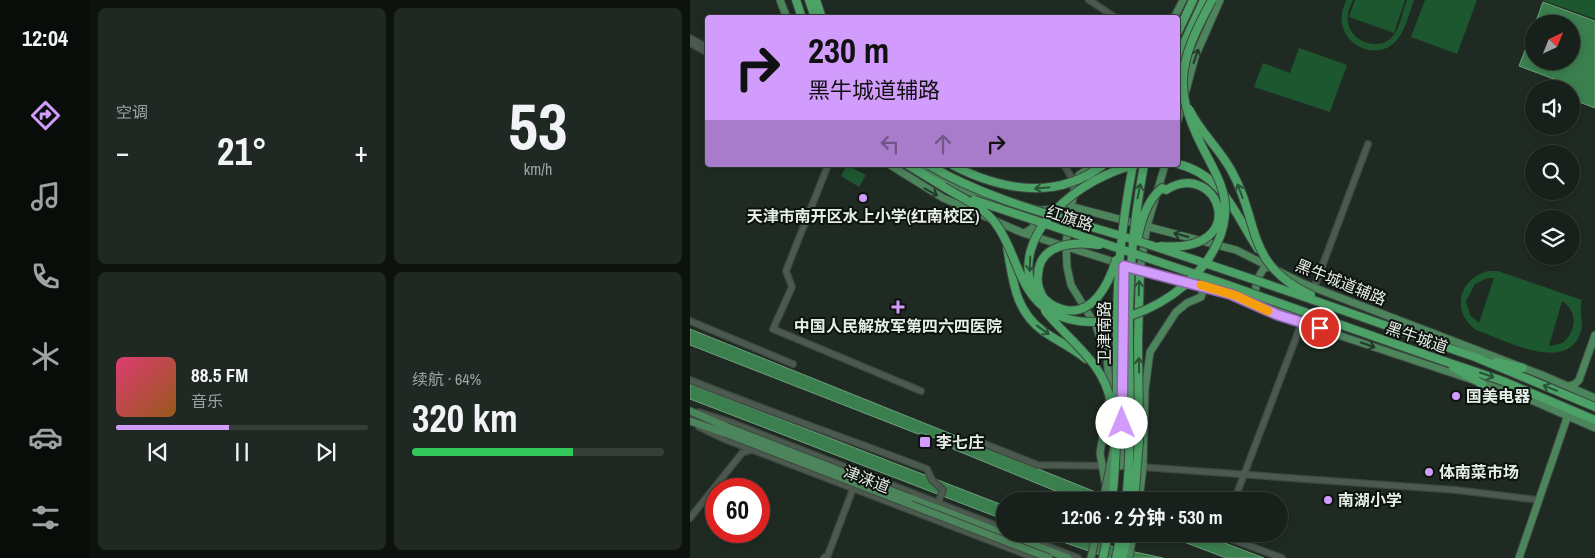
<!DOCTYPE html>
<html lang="zh">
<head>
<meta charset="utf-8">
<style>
	:root { --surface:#17201a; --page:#202823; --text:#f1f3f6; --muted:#9ea3a2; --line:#363e39; --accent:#d29cfd }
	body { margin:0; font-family:"Archivo Narrow","Noto Sans SC",sans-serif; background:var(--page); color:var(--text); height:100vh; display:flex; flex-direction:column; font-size:19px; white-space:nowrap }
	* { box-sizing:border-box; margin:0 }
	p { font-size:16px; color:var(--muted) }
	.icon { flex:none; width:28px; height:28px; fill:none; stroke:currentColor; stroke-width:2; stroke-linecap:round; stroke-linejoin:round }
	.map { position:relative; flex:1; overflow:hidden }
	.details { display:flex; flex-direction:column; gap:8px; padding:8px; background:#0d120e; width:600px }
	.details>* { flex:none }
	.banner { position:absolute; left:15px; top:15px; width:475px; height:152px; border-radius:5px; box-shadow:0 2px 8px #0003,0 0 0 1px var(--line); background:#d29cfd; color:#111; overflow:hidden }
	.needle { width:32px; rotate:43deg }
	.buttons { position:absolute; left:835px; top:15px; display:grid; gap:10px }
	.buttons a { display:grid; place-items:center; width:55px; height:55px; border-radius:50%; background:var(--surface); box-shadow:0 2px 8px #0003,0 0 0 1px var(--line); font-size:25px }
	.speed { position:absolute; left:15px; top:478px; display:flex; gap:10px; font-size:25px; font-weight:700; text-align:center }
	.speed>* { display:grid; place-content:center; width:65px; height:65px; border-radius:50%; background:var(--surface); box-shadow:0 2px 8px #0003,0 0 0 1px var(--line); line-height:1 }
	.speed .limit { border:8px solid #d22; background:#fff; color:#111 }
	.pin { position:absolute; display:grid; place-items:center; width:42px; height:42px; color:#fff; margin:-21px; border:2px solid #fff; border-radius:50%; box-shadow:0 1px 5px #0007 }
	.me { position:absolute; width:55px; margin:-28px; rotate:0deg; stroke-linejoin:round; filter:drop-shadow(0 0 4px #0008) }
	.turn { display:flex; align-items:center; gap:18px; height:105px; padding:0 20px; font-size:22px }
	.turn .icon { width:65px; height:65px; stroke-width:2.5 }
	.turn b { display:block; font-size:35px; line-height:42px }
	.lanes { display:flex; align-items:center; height:48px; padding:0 20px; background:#0003; justify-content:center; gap:25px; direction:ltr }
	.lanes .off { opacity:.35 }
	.big { font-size:38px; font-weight:700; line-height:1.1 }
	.details .widget { flex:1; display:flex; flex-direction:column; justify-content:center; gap:8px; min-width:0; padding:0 18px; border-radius:8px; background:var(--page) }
	.details .dial { align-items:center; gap:0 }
	.dial b { font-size:65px; line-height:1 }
	.song { display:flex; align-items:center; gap:15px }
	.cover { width:60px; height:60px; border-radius:8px; background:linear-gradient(135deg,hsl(340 70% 55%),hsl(30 70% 35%)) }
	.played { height:5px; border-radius:2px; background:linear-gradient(90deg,var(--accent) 45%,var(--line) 45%) }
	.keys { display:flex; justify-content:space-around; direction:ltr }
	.heat { display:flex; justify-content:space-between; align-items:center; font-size:28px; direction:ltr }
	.charge { height:8px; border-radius:4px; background:linear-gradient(90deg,#34c759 64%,var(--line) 0) }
	.details .tiles { flex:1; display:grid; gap:8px; grid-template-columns:repeat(2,1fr) }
	.trip { position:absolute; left:306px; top:492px; width:292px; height:50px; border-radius:25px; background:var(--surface); box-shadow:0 2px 8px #0003,0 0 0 1px var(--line); font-weight:700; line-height:50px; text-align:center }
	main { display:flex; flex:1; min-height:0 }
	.tabs { display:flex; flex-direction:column; width:90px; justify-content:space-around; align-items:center; background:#090d0a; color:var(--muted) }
	.tabs .icon { width:35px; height:35px }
	.tabs .selected { color:var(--accent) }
	.tabs b { font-size:22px; color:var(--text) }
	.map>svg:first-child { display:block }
	.green { fill:#1d5730; fill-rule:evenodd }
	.water { fill:#3b7f4f; stroke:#6ea07d }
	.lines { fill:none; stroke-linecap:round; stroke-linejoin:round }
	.minor-casing { stroke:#3d4840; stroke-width:8 }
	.major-casing { stroke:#3d4840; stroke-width:9 }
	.highway-casing { stroke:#3d4840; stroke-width:10 }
	.minor { stroke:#4b594e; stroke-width:5.5 }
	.major { stroke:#4c845c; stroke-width:7 }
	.highway { stroke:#4ca166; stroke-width:8 }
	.major-bridge-casing { stroke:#3d4840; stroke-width:9; stroke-linecap:butt }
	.highway-bridge-casing { stroke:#3d4840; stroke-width:10; stroke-linecap:butt }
	.major-bridge { stroke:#4c845c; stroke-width:7 }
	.highway-bridge { stroke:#4ca166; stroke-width:8 }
	.oneway { stroke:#233a29 }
	.oneway2 { stroke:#295236 }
	.route-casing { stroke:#8865a4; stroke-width:12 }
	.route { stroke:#d29cfd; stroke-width:9 }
	.slow { stroke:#f59e0b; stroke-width:9 }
	.poi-dot { fill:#d29cfd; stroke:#0d120e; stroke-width:2 }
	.labels { text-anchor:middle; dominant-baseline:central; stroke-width:4; stroke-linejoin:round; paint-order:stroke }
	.poi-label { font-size:16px; font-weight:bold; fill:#e5ede7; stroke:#0d120e; text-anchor:start }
	.street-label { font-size:16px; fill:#e5ede7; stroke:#0d120e }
</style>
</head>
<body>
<main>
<nav class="tabs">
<b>12:04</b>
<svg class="icon selected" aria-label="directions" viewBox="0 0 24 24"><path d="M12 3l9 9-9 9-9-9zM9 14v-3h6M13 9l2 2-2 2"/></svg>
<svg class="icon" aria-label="music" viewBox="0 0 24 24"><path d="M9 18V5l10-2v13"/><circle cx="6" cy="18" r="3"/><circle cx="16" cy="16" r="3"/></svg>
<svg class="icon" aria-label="phone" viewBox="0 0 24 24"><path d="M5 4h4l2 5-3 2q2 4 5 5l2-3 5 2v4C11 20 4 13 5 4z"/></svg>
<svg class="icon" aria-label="climate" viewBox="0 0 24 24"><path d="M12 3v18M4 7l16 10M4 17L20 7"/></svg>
<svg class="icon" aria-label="car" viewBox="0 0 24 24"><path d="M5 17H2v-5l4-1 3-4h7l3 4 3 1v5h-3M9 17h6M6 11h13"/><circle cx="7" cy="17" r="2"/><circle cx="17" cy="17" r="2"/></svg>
<svg class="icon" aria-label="filters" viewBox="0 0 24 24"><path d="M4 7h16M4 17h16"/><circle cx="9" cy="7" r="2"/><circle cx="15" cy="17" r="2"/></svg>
</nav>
<section class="details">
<div class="tiles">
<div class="widget"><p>空调</p>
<div class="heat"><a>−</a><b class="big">21°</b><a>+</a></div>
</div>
<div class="widget dial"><b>53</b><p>km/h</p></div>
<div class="widget">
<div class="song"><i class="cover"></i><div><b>88.5 FM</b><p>音乐</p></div></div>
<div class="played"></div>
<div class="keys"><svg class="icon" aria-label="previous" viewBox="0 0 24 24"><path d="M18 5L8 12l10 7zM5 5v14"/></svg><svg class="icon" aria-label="pause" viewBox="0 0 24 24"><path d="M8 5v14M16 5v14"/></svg><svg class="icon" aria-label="next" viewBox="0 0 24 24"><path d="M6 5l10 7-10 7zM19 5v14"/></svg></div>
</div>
<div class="widget"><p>续航 · 64%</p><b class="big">320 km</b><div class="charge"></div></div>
</div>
</section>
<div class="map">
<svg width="905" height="558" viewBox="0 0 905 558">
	<rect width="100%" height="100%" fill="#1f2b22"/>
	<path class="green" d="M656 0H663C661 5 658 10 658 15 654 40 691 56 705 33 711 24 713 10 717 0H724C719 14 715 32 705 42 687 60 655 47 652 23 650 15 654 7 656 0Z
		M665 0H715L704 33 659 17Z
		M735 0H787L767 54 721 37Z
		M852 0H905V19Z
		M609 48 657 65 640 112 564 87 573 63 600 73Z
		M157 165 176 175 169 187 151 176Z
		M798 271H808L892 300C888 312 895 323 890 334 875 374 813 339 786 330 761 312 768 279 798 271ZM797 278H804L789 323 780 315 776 301 785 284ZM872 301C889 312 886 331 873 343L859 346Z"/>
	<path class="water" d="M853 2 905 21V108L881 99V89H867L869 81 829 66 844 27V61H881V24H845Z
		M0 329 428 501H390L263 449 262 445 232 433 228 434 0 345Z
		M0 384 315 506V520L0 399Z
		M350 534H388L438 552H445L473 558H419Z
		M473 534H511L574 558H536Z"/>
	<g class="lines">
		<g class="minor-casing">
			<path id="minor" d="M399 0 426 18
				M0 38 18 48
				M0 43 18 53
				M138 165 96 271 102 287 83 329 231 391
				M374 165 382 178
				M624 288 678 144
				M0 321 103 364
				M0 380C78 411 158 439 237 469L242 480 253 490 248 503
				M9 412 40 422 315 529
				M9 427 34 439 345 558
				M295 444 348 465 424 466
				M451 467 766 490 849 500
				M544 501 612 322
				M0 518 52 453 61 450
				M326 534 388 558
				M528 534 592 558
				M134 558 138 555 164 486"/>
		</g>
		<g class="major-casing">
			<path id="major" d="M90 0 97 18
				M484 18 493 0
				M488 120 505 57 530 0
				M200 165 253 198 333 233 434 265 541 294 588 315 834 397 905 428
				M230 165 269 188 334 211 387 208 546 250 612 283 852 375 905 398
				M404 165 389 175 385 184 376 242 377 267 381 285 406 326 417 357 420 394 410 453 416 487
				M334 233 343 228 345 216
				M580 267 574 268C568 276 564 288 566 297L607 319
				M450 270 457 226 475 165
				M878 386 885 384 889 380 905 335
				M0 411 37 427
				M0 421 35 433
				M439 441 453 467 449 501
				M431 466 434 265
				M453 467 455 390 460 352 486 312 497 303 511 297 515 286
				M220 498 378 558
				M401 558 406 534
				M439 558 443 534
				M829 558 878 415"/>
		</g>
		<g class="highway-casing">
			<path id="highway" d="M106 0 112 18
				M119 0 125 18
				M126 0 132 18
				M488 32 503 0
				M488 56 514 0
				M488 164C533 175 545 214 568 249
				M218 165 254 187
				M317 247C323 279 324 310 353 331 367 341 383 348 396 359
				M448 341 450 270
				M753 346 785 357 905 407
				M748 359 813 381 905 420
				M806 362 833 368
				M763 367 792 384
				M421 404 425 424
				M413 558 418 534
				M426 558 431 534
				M432 558 438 534"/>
		</g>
		<use href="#minor" class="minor"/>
		<use href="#major" class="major"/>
		<use href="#highway" class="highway"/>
		<g class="major-bridge-casing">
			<path id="major-bridge" d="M37 427 220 498
				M35 433 359 558
				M413 501 424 447"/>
		</g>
		<g class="highway-bridge-casing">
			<path id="highway-bridge" d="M499 109C510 132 529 148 541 170 571 223 554 264 621 295
				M239 165C303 204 388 221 460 245 558 277 656 311 753 346
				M262 165C311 190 366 201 413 165
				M254 187C272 198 294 207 306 224 327 252 328 293 361 312 424 347 529 285 535 215 537 194 528 177 518 158 482 91 486 66 522 0
				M284 200 538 285 748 359
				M447 241C451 222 456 201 472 188L476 190C529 157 564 255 470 246
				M409 245C385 241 349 243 348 275 347 282 349 290 353 297 358 303 365 307 372 309 403 318 419 283 426 260
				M345 295C315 233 394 176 445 165
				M355 311C379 341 415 363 421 404
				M422 501C430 429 425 357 428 285 430 245 435 205 443 165
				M436 501C443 437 438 374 439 310 440 261 445 213 454 165
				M444 501 449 440 448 341"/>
		</g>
		<use href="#major-bridge" class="major-bridge"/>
		<use href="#highway-bridge" class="highway-bridge"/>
	</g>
	<defs><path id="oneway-shaft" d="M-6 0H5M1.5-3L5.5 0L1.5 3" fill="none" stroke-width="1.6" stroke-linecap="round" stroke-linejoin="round" transform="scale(1.25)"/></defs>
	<g class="oneway">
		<use href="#oneway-shaft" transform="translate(506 56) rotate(-71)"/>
		<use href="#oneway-shaft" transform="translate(241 192) rotate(29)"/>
		<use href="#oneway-shaft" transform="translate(491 235) rotate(-164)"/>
		<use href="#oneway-shaft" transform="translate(678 345) rotate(19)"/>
	</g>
	<g class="oneway2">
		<use href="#oneway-shaft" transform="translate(352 188) rotate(175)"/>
		<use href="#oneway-shaft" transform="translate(449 191) rotate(-79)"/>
		<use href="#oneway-shaft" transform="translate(550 191) rotate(-111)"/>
		<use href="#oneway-shaft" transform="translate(340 264) rotate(92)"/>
		<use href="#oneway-shaft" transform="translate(449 288) rotate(-88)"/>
		<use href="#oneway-shaft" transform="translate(353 330) rotate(36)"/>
		<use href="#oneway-shaft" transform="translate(449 365) rotate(-91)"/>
		<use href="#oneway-shaft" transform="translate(797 375) rotate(19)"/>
		<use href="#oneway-shaft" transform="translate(860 388) rotate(-158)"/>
	</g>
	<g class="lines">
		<g class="route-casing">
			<path id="route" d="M432 423 434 266 540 294 588 315 630 328"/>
		</g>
		<use href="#route" class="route"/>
		<path class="slow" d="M511 285 547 296 578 311"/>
	</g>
	<g class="poi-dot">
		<circle cx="173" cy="198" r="5"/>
		<path d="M205.5 299.5h5v5h5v5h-5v5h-5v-5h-5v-5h5z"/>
		<circle cx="766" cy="396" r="5"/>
		<rect x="229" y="436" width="12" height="12" rx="2.5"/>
		<circle cx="739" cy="472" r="5"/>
		<circle cx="638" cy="500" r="5"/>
	</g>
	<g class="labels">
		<g class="poi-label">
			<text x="173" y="216" text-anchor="middle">天津市南开区水上小学(红南校区)</text>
			<text x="208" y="326" text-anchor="middle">中国人民解放军第四六四医院</text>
			<text x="776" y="396">国美电器</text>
			<text x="246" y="442">李七庄</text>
			<text x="749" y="472">体南菜市场</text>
			<text x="648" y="500">南湖小学</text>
		</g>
		<g class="street-label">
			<text transform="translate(380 218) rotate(18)">红旗路</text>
			<text transform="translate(651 282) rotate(22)">黑牛城道辅路</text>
			<text transform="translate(414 333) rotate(-90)">卫津南路</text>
			<text transform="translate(727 337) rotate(19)">黑牛城道</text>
			<text transform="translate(177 479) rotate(21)">津涞道</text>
		</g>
	</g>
</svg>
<div class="buttons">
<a><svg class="needle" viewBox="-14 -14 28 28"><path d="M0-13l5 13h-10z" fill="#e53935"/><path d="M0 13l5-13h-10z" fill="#9ea3a2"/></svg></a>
<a><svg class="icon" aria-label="sound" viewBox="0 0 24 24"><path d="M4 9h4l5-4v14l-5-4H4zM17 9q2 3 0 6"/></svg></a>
<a><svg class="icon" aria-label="search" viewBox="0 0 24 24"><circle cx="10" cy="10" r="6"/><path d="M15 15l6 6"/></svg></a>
<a><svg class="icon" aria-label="layers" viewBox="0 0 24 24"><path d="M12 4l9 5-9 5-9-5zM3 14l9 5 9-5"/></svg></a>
</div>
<div class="speed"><div class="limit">60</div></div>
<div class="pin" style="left:630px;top:328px;background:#d93025"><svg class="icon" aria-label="arrive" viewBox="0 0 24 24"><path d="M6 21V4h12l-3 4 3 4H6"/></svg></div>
<svg class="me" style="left:432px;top:423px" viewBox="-20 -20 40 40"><circle r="19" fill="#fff"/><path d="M0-13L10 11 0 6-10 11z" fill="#d29cfd"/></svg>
<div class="trip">12:06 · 2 分钟 · 530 m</div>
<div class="banner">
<div class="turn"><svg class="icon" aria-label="right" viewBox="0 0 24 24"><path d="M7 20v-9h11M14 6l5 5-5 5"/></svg><div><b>230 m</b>黑牛城道辅路</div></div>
<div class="lanes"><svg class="icon off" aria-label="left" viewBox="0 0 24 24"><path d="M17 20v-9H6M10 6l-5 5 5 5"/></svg><svg class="icon off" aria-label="ahead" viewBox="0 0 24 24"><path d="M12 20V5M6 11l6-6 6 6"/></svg><svg class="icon" aria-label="right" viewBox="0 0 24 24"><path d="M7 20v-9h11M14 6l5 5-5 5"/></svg></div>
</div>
</div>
</main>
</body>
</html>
